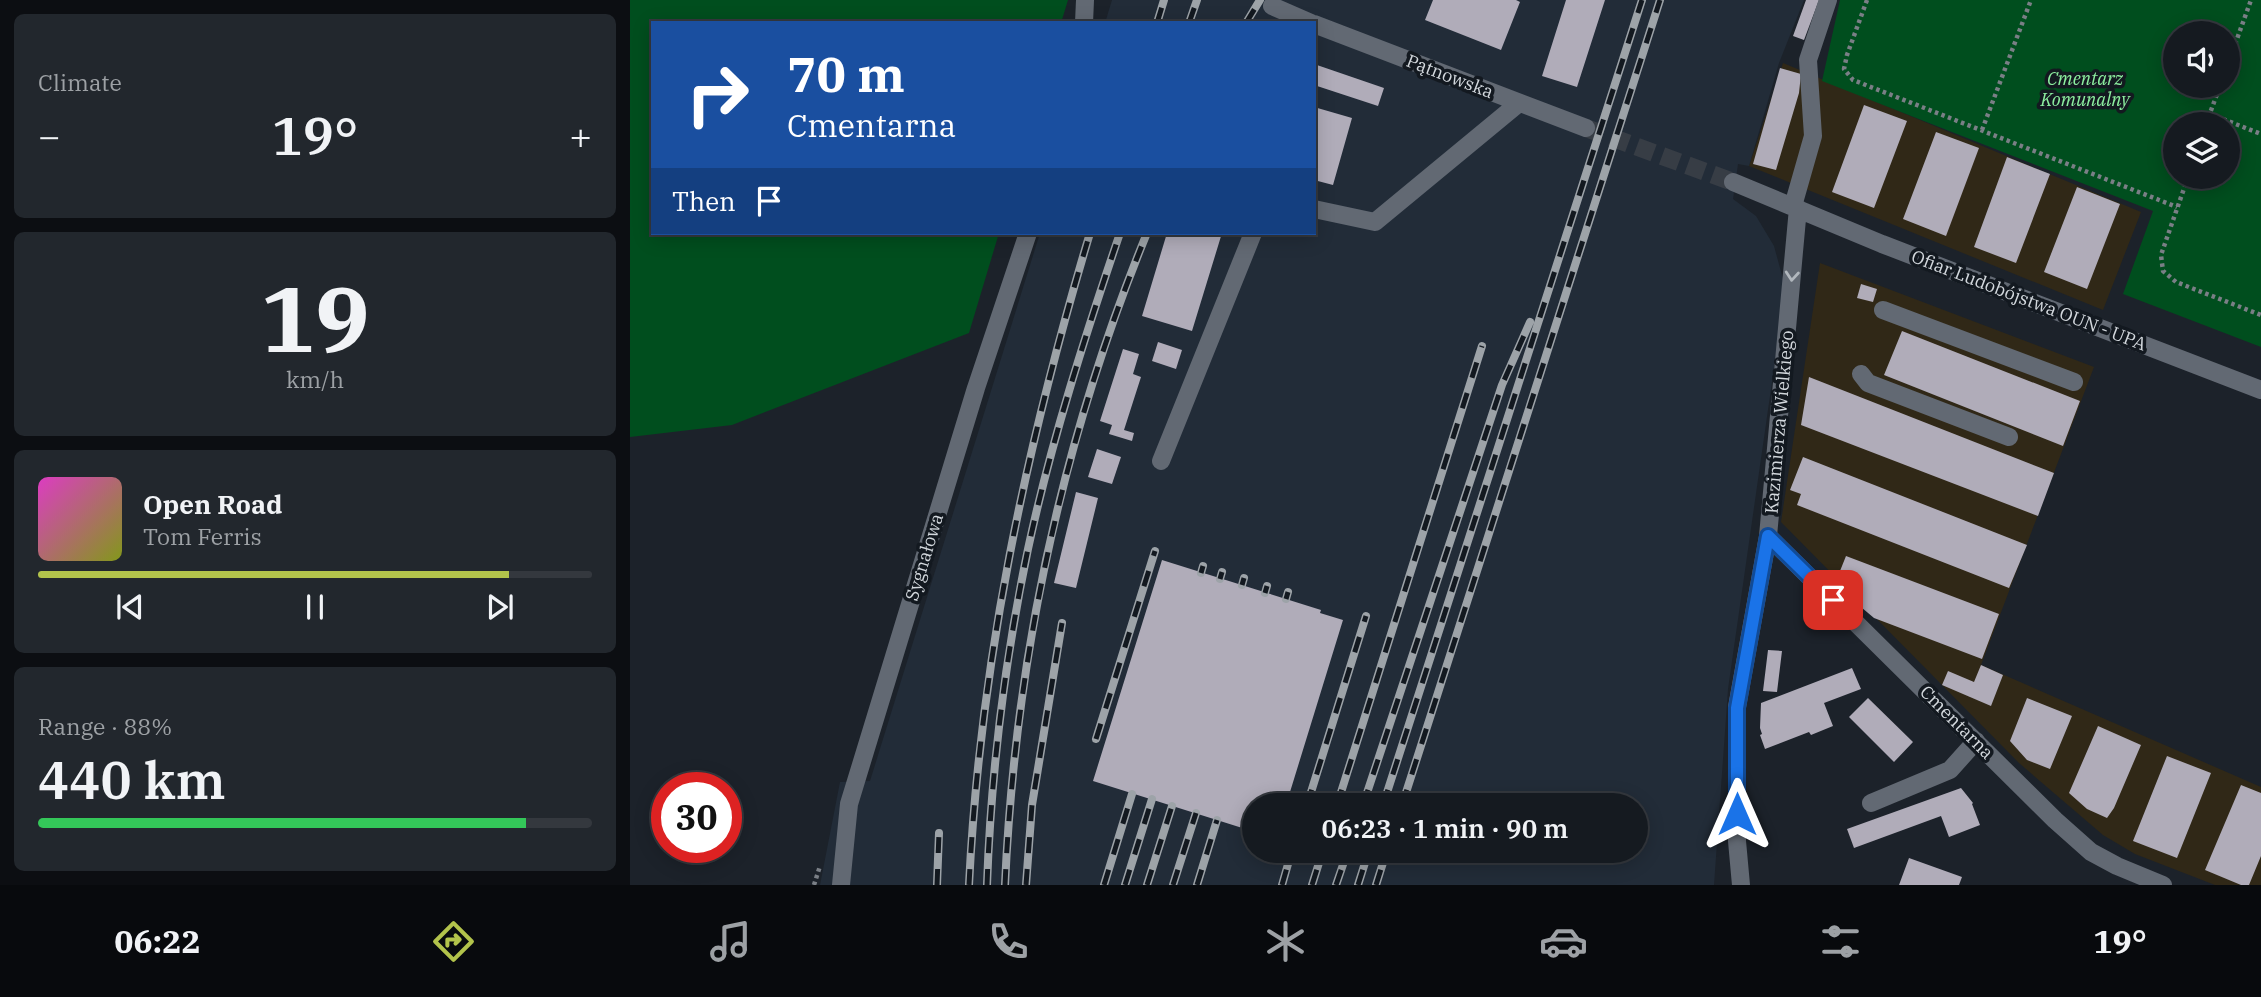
<!DOCTYPE html>
<html lang="en">
<head>
<meta charset="utf-8">
<style>
	:root { --surface:#151a20; --page:#22272d; --text:#f1f3f6; --muted:#9da1a5; --line:#34383e; --accent:#b2c34b }
	body { margin:0; font-family:"IBM Plex Serif",serif; background:var(--page); color:var(--text); height:100vh; display:flex; flex-direction:column; font-size:26px; white-space:nowrap }
	* { box-sizing:border-box; margin:0 }
	p { font-size:23px; color:var(--muted) }
	.icon { flex:none; width:38px; height:38px; fill:none; stroke:currentColor; stroke-width:2; stroke-linecap:round; stroke-linejoin:round }
	.map { position:relative; flex:1; overflow:hidden }
	.details { display:flex; flex-direction:column; gap:14px; padding:14px; background:#0c0e12; width:630px }
	.details>* { flex:none }
	.guide { position:absolute; left:21px; top:21px; width:665px; height:214px; border-radius:0px; box-shadow:0 4px 18px #0003,0 0 0 2px var(--line); background:#1a4fa0; color:#fff; overflow:hidden }
	.tools { position:absolute; left:1533px; top:21px; display:grid; gap:14px }
	.tools a { display:grid; place-items:center; width:77px; height:77px; border-radius:50%; background:var(--surface); box-shadow:0 4px 18px #0003,0 0 0 2px var(--line); font-size:35px }
	.speed { position:absolute; left:21px; top:772px; display:flex; gap:14px; font-size:35px; font-weight:700; text-align:center }
	.speed>* { display:grid; place-content:center; width:91px; height:91px; border-radius:50%; background:var(--surface); box-shadow:0 4px 18px #0003,0 0 0 2px var(--line); line-height:1 }
	.speed .limit { border:10px solid #d22; background:#fff; color:#111 }
	.pin { position:absolute; display:grid; place-items:center; width:60px; height:60px; color:#fff; margin:-30px; border-radius:14px; box-shadow:0 4px 10px #0006 }
	.me { position:absolute; width:77px; margin:-38px; rotate:0deg; stroke-linejoin:round; filter:drop-shadow(0 0 5px #0008) }
	.turn { display:flex; align-items:center; gap:24px; height:147px; padding:0 21px; font-size:32px }
	.turn .icon { width:91px; height:91px; stroke-width:2.5 }
	.turn b { display:block; font-size:49px; line-height:60px }
	.then { display:flex; align-items:center; height:66px; padding:0 21px; background:#0003; gap:14px; font-size:26px }
	.big { font-size:52px; font-weight:600; line-height:1.1 }
	.details .tile { flex:1; display:flex; flex-direction:column; justify-content:center; gap:10px; min-width:0; padding:0 24px; border-radius:10px; background:var(--page) }
	.details .dial { align-items:center; gap:0 }
	.dial b { font-size:91px; line-height:1 }
	.song { display:flex; align-items:center; gap:21px }
	.cover { width:84px; height:84px; border-radius:10px; background:linear-gradient(135deg,hsl(310 70% 55%),hsl(70 70% 35%)) }
	.played { height:7px; border-radius:4px; background:linear-gradient(90deg,var(--accent) 85%,var(--line) 85%) }
	.keys { display:flex; justify-content:space-around; direction:ltr }
	.heat { display:flex; justify-content:space-between; align-items:center; font-size:38px; direction:ltr }
	.charge { height:10px; border-radius:5px; background:linear-gradient(90deg,#34c759 88%,var(--line) 0) }
	.trip { position:absolute; left:612px; top:793px; width:406px; height:70px; border-radius:35px; background:var(--surface); box-shadow:0 4px 18px #0003,0 0 0 2px var(--line); font-weight:600; line-height:70px; text-align:center }
	.tab-bar { display:flex; height:112px; justify-content:space-around; align-items:center; background:#080a0d; color:var(--muted) }
	.tab-bar .icon { width:49px; height:49px }
	.tab-bar .selected { color:var(--accent) }
	.tab-bar b { font-size:32px; color:var(--text) }
	main { display:flex; flex:1; min-height:0 }
	.map>svg:first-child { display:block }
	.industrial { fill:#302817 }
	.built { fill:#222c38; fill-rule:evenodd }
	.green { fill:#004e1e; fill-rule:evenodd }
	.building { fill:#b0acb9 }
	.lines { fill:none; stroke-linecap:round; stroke-linejoin:round }
	.minor-tunnel { stroke:#373d45; stroke-width:18; stroke-dasharray:18 9; stroke-linecap:butt }
	.path { stroke:#7a7f86; stroke-width:4.5; stroke-dasharray:3.5 3.5; stroke-linecap:butt }
	.minor { stroke:#626973; stroke-width:18 }
	.rail-casing { stroke:#9da3a8; stroke-width:8 }
	.rail { stroke:#131920; stroke-width:5; stroke-dasharray:16; stroke-linecap:butt }
	.oneway { stroke:#b1b7bd }
	.route-casing { stroke:#114b97; stroke-width:18 }
	.route { stroke:#1a73e8; stroke-width:12 }
	.labels { text-anchor:middle; dominant-baseline:central; stroke-width:7; stroke-linejoin:round; paint-order:stroke }
	.street-label { font-size:18px; fill:#d3d8dd; stroke:#131920 }
	.park-label { font-size:18px; font-style:italic; fill:#8df0a0; stroke:#131920 }
</style>
</head>
<body>
<main>
<section class="details">
<div class="tile"><p>Climate</p>
<div class="heat"><a>−</a><b class="big">19°</b><a>+</a></div>
</div>
<div class="tile dial"><b>19</b><p>km/h</p></div>
<div class="tile">
<div class="song"><i class="cover"></i><div><b>Open Road</b><p>Tom Ferris</p></div></div>
<div class="played"></div>
<div class="keys"><svg class="icon" aria-label="previous" viewBox="0 0 24 24"><path d="M18 5L8 12l10 7zM5 5v14"/></svg><svg class="icon" aria-label="pause" viewBox="0 0 24 24"><path d="M8 5v14M16 5v14"/></svg><svg class="icon" aria-label="next" viewBox="0 0 24 24"><path d="M6 5l10 7-10 7zM19 5v14"/></svg></div>
</div>
<div class="tile"><p>Range · 88%</p><b class="big">440 km</b><div class="charge"></div></div>
</section>
<div class="map">
<svg width="1631" height="885" viewBox="0 0 1631 885">
	<rect width="100%" height="100%" fill="#1c222a"/>
	<path class="industrial" d="M1153 63 1511 212 1473 310 1119 166Z
		M1190 263 1464 367 1351 665 1631 787V885H1585L1505 854 1473 835 1389 763 1151 522Z"/>
	<path class="built" d="M482 0H1174L1149 63 1119 166 1108 164 1103 199 1126 216 1144 246 1153 279 1151 319 1098 689 1084 885H190L210 782 240 781 410 233H684V23H475ZM625 805H1006V850H625Z"/>
	<path class="green" d="M0 0H438L431 23H23V233H369L339 333 102 425 0 437Z
		M1210 0H1631V347L1493 294 1523 211 1192 81ZM1545 33H1598V86H1545ZM1545 124H1598V177H1545Z"/>
	<path class="building" d="M803 0H886L890 2 871 50 795 20Z
		M936 0H975L947 87 912 76Z
		M1176 0H1189L1174 40 1163 36Z
		M684 64 754 88 748 106 684 85Z
		M1150 68 1171 74 1169 93 1146 170 1123 164Z
		M1234 105 1277 121 1244 208 1202 192Z
		M684 107 722 118 703 185 684 180Z
		M1306 132 1349 148 1316 236 1273 219Z
		M1377 157 1420 174 1386 263 1344 247Z
		M1447 187 1490 204 1457 289 1414 272Z
		M537 233H592L562 331 512 316Z
		M1231 284 1247 289 1243 302 1227 298Z
		M1272 331 1450 401 1433 446 1254 375Z
		M528 342 552 350 546 369 522 361Z
		M493 349 509 354 503 374 511 377 494 430 504 433 502 441 479 434 482 425 470 421Z
		M1179 377 1424 473 1408 516 1171 425Z
		M467 449 491 457 482 484 458 477Z
		M1173 457 1397 545 1379 588 1167 505 1171 494 1160 490Z
		M446 492 468 498 446 588 424 583Z
		M1216 556 1369 614 1352 659 1244 618 1225 602 1231 588 1208 576Z
		M532 560 691 610 690 613 713 620 656 805H625V832L463 781Z
		M1138 650 1152 651 1147 692 1133 691Z
		M1351 665 1373 675 1361 706 1312 685 1318 671 1344 682Z
		M1222 668 1231 689 1194 703 1203 726 1181 735 1179 732 1135 749 1130 735 1132 734 1130 728 1131 703Z
		M1238 698 1283 742 1264 762 1219 717Z
		M1397 698 1442 716 1420 769 1397 760 1380 741Z
		M1468 726 1511 745 1484 808 1477 818 1457 809 1439 793Z
		M1537 756 1581 773 1547 858 1503 841Z
		M1611 785 1631 793V856L1619 885H1611L1575 870Z
		M1331 788 1343 803 1342 804 1350 825 1319 837 1311 816 1224 848 1217 829Z
		M1279 858 1332 877 1329 885H1269Z"/>
	<g class="lines">
		<path class="minor-tunnel" d="M956 128 1103 182"/>
		<path class="path" d="M1237 0 1217 55 1214 69 1223 80 1547 207
			M1598 64 1621 0
			M1580 114 1631 134
			M1576 124 1590 86
			M1352 130 1401 0
			M1558 177 1531 255 1533 271 1546 282 1631 315
			M184 885 190 866"/>
		<path class="minor" d="M642 6 681 23
			M454 23 455 0
			M684 24 956 128
			M1103 182 1252 244 1631 390
			M1163 206 1183 136 1178 60 1198 0
			M684 209 745 222 889 103
			M1253 310 1444 382
			M1231 374 1238 383 1379 437
			M531 461 623 233
			M1138 536 1425 820 1461 852 1487 866 1533 885
			M1241 803 1320 770 1346 741
			M211 885 219 804 346 388 398 233
			M1111 885 1107 841V707L1138 536 1168 208"/>
		<g class="rail-casing">
			<path id="rail" d="M527 23 534 0
				M559 23 567 0
				M616 23 630 0
				M571 573 573 566
				M590 579 592 572
				M612 585 614 578
				M635 593 637 586
				M656 599 658 592
				M466 739 525 551
				M677 805 736 616
				M707 805 852 346
				M733 805 872 385 900 322
				M753 805 1012 0
				M772 805 1030 0
				M307 885 309 833
				M339 885C350 662 396 446 460 233
				M357 885C361 772 375 659 398 549 421 442 455 336 490 233
				M375 885C385 661 432 440 517 233
				M396 885 402 805 432 623
				M474 885 502 794
				M495 885 522 799
				M517 885 542 806
				M543 885 566 813
				M567 885 587 820
				M652 885 662 850
				M682 885 693 850
				M706 885 718 850
				M728 885 739 850
				M746 885 757 850"/>
		</g>
		<use href="#rail" class="rail"/>
	</g>
	<defs><path id="oneway-chevron" d="M-2-3.5L2.5 0L-2 3.5" fill="none" stroke-width="1.6" stroke-linecap="round" stroke-linejoin="round" transform="scale(1.75)"/></defs>
	<use class="oneway" href="#oneway-chevron" transform="translate(1162 276) rotate(95)"/>
	<g class="lines">
		<g class="route-casing">
			<path id="route" d="M1107 814V708L1138 536 1203 600"/>
		</g>
		<use href="#route" class="route"/>
	</g>
	<g class="labels">
		<g class="street-label">
			<text transform="translate(820 76) rotate(21)">Pątnowska</text>
			<text transform="translate(1399 300) rotate(21)">Ofiar Ludobójstwa OUN - UPA</text>
			<text transform="translate(1149 422) rotate(-85)">Kazimierza Wielkiego</text>
			<text transform="translate(294 557) rotate(-73)">Sygnałowa</text>
			<text transform="translate(1327 722) rotate(45)">Cmentarna</text>
		</g>
		<g class="park-label">
			<text x="1455" y="78">Cmentarz<tspan x="1455" dy="21">Komunalny</tspan></text>
		</g>
	</g>
</svg>
<div class="tools">
<a><svg class="icon" aria-label="sound" viewBox="0 0 24 24"><path d="M4 9h4l5-4v14l-5-4H4zM17 9q2 3 0 6"/></svg></a>
<a><svg class="icon" aria-label="layers" viewBox="0 0 24 24"><path d="M12 4l9 5-9 5-9-5zM3 14l9 5 9-5"/></svg></a>
</div>
<div class="speed"><div class="limit">30</div></div>
<div class="pin" style="left:1203px;top:600px;background:#d93025"><svg class="icon" aria-label="arrive" viewBox="0 0 24 24"><path d="M6 21V4h12l-3 4 3 4H6"/></svg></div>
<svg class="me" style="left:1107px;top:814px" viewBox="-20 -20 40 40"><path d="M0-17L14 15 0 8-14 15z" fill="#1a73e8" stroke="#fff" stroke-width="4"/></svg>
<div class="trip">06:23 · 1 min · 90 m</div>
<div class="guide">
<div class="turn"><svg class="icon" aria-label="right" viewBox="0 0 24 24"><path d="M7 20v-9h11M14 6l5 5-5 5"/></svg><div><b>70 m</b>Cmentarna</div></div>
<div class="then">Then<svg class="icon" aria-label="arrive" viewBox="0 0 24 24"><path d="M6 21V4h12l-3 4 3 4H6"/></svg></div>
</div>
</div>
</main>
<nav class="tab-bar">
<b>06:22</b>
<svg class="icon selected" aria-label="directions" viewBox="0 0 24 24"><path d="M12 3l9 9-9 9-9-9zM9 14v-3h6M13 9l2 2-2 2"/></svg>
<svg class="icon" aria-label="music" viewBox="0 0 24 24"><path d="M9 18V5l10-2v13"/><circle cx="6" cy="18" r="3"/><circle cx="16" cy="16" r="3"/></svg>
<svg class="icon" aria-label="phone" viewBox="0 0 24 24"><path d="M5 4h4l2 5-3 2q2 4 5 5l2-3 5 2v4C11 20 4 13 5 4z"/></svg>
<svg class="icon" aria-label="climate" viewBox="0 0 24 24"><path d="M12 3v18M4 7l16 10M4 17L20 7"/></svg>
<svg class="icon" aria-label="car" viewBox="0 0 24 24"><path d="M5 17H2v-5l4-1 3-4h7l3 4 3 1v5h-3M9 17h6M6 11h13"/><circle cx="7" cy="17" r="2"/><circle cx="17" cy="17" r="2"/></svg>
<svg class="icon" aria-label="filters" viewBox="0 0 24 24"><path d="M4 7h16M4 17h16"/><circle cx="9" cy="7" r="2"/><circle cx="15" cy="17" r="2"/></svg>
<b>19°</b>
</nav>
</body>
</html>
